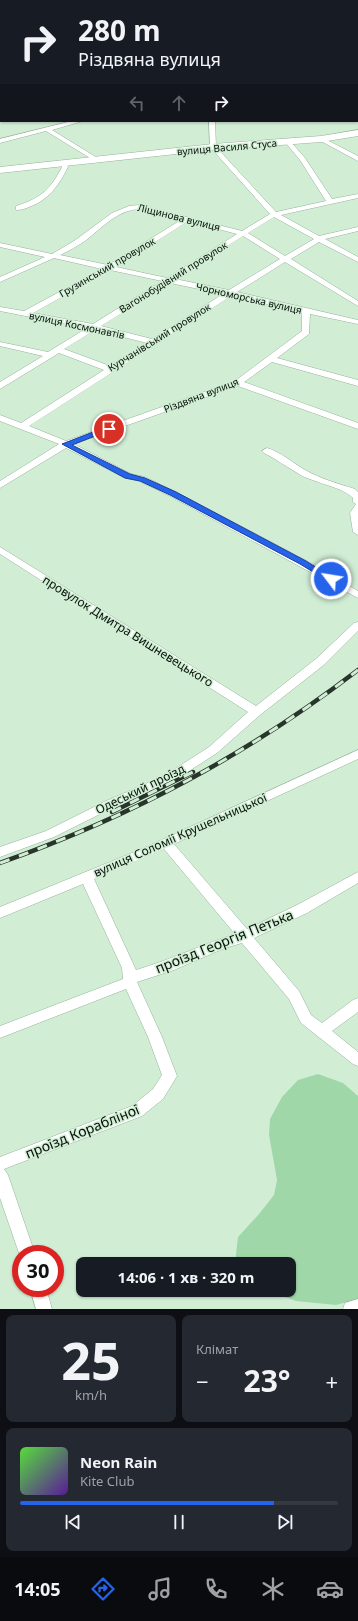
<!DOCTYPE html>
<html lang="uk">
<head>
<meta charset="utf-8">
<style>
	:root { --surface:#171b24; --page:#242831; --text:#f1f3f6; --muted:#9ea1a6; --line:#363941; --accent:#2563eb }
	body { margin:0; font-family:"Noto Sans",sans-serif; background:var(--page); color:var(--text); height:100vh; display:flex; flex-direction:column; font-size:15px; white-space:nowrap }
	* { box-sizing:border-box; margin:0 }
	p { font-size:13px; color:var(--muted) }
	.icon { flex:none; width:22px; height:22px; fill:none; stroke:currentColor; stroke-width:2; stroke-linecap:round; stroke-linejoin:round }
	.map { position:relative; height:1309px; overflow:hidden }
	.side { display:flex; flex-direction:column; gap:6px; padding:6px; background:#0d0f14; flex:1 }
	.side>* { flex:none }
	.top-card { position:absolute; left:0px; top:0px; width:358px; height:122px; box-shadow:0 1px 3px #0004; background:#171b24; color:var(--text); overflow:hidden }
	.speed { position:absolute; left:12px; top:1245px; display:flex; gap:8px; font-size:20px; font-weight:700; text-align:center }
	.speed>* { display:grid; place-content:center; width:52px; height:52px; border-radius:50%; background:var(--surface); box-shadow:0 1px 3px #0004; line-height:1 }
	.speed .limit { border:6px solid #d22; background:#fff; color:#111 }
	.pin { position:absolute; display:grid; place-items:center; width:34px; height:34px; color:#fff; margin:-17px; border:2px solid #fff; border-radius:50%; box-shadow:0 1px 4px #0007 }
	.me { position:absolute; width:44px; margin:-22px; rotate:301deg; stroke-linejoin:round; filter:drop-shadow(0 0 3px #0008) }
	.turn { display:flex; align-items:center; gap:14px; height:84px; padding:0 12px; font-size:18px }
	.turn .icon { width:52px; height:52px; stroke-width:2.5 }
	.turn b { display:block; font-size:28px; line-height:34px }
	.lanes { display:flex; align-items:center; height:38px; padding:0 12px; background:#0003; justify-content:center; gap:20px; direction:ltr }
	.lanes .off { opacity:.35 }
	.big { font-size:30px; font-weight:700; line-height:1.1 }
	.side .tile { flex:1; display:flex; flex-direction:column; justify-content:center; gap:6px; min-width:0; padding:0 14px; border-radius:8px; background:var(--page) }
	.side .dial { align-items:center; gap:0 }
	.dial b { font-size:52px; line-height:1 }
	.song { display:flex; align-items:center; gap:12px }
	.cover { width:48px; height:48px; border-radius:6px; background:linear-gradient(135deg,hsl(110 70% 55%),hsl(270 70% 35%)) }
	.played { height:4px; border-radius:2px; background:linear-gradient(90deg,var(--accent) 80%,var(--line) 80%) }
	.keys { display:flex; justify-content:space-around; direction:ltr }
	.heat { display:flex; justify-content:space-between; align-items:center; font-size:22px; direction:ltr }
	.side .tiles { flex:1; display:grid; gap:6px; grid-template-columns:1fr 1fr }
	.tile:last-child { grid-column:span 2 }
	.trip { position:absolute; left:76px; top:1257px; width:220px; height:40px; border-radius:8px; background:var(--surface); box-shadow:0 1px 3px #0004; font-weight:700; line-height:40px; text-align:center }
	.tabs { display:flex; height:64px; justify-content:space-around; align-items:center; background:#090b0e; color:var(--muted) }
	.tabs .icon { width:28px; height:28px }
	.tabs .on { color:var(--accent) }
	.tabs b { font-size:18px; color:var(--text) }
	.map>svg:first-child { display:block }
	.green { fill:#a0d7a9 }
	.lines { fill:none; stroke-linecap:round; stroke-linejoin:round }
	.street-casing { stroke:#96b29a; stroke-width:1 }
	.secondary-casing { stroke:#96b29a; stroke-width:1 }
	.street { fill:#fff; fill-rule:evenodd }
	.secondary { fill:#fff; fill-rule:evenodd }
	.rail-casing { stroke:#28352b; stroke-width:4.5 }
	.rail { stroke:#d1eed5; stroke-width:3; stroke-dasharray:10; stroke-linecap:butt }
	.route { fill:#2563eb; stroke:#184099 }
	.labels { text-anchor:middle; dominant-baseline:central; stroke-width:3; stroke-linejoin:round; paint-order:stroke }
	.far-street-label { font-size:10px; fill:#071109; stroke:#d1eed5 }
	.street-label { font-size:12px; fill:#071109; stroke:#d1eed5 }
	.near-street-label { font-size:14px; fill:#071109; stroke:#d1eed5 }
</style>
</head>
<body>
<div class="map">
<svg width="358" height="1309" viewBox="0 0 358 1309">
	<rect width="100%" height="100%" fill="#d1eed5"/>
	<path class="green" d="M318 1074 343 1083 358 1096V1299L336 1305 296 1301 267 1290H289V1264L235 1263 238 1237 259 1214 274 1195 277 1180 269 1135 270 1119 282 1097 298 1080Z"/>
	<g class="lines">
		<g class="street-casing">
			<path id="street" d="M88 0H96L87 1Z
				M225 0H232L233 1H226Z
				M0 9H1V13H0Z
				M357 10H358V14H357Z
				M0 44H1V48H0Z
				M1 56V60L0 61V57Z
				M357 66H358V70H357Z
				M357 89H358V93H357Z
				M0 98H1V102H0Z
				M357 102H358V106H357Z
				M72 121H83L52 130 99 159V161H95L46 131 0 143V139Z
				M209 121H215L216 147 276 212 326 201 300 160 285 142 288 140 290 141 305 158 332 199 358 194V198L281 215 319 236 358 227V231L325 239 358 257V262L319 242 291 259 358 301V306L285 262 237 292 358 320V324L310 314 309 334 277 358 358 380V386L272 362 244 382 358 423V429L238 386 74 444 131 474 145 477 176 492 307 561 358 591V598L170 496 139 481 125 478 66 448 0 488V481L59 444 0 421V415L21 423 104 370 59 353 0 389V382L43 356 0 346V342L48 352 87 328 0 311V307L24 311 102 269 54 258 0 282V277L45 257 0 247V243L52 254 74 241 112 213 129 206 139 205 242 231 270 214 210 147ZM139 209 181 220 108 265 60 255C69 251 77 246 85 241 102 228 117 210 139 209ZM274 217 314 239 285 256 248 233ZM188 221 237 234 167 278 116 267ZM243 236 280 259 229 290 175 279ZM110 270 162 281 93 324 33 313ZM170 283 223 294 152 339 101 326ZM231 296 302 312V331L235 381 66 441 29 426ZM95 330 147 343 110 366 64 349Z
				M319 138H323L358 156V161L319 140Z
				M61 162H65L68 167C59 185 49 200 29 207 25 209 21 210 16 210V206C41 198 50 190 62 167L60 163Z
				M267 448C281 452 293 463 305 470 321 479 339 484 355 489L358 492V535L353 532 350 513 356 504 353 502V498C343 487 314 483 299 474 287 467 276 459 264 453L262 451Z
				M0 547 256 706 317 658 354 623 358 622V631L325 664 260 715 217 753 172 782 114 807 54 837 0 857V847L46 831 106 801 164 776 209 747 248 712 0 554Z
				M358 750V759L174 844 247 929 297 905 358 872V883L307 913 254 938 299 991 311 1015 322 1023 353 1000 358 998V1012L332 1031 358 1052V1066L353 1064 301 1023 289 999 242 943 225 948 174 970 137 982 162 1037 177 1076 163 1099 142 1116 4 1169 8 1175 35 1254H21V1259L0 1198V1157L132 1106 153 1089 162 1075 148 1037 126 989 0 1038V1026L123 979 122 968 83 884 0 918V907L144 848ZM164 849 235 934C201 945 170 960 136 970L94 879Z
				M30 1288H46L52 1309H36Z
				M358 1299V1309H343L345 1303Z"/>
		</g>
		<g class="secondary-casing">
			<path id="secondary" d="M358 130V136L321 142 213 150 0 173V167L213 144 321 136Z"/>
		</g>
		<use href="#street" class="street"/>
		<use href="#secondary" class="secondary"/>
		<g class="rail-casing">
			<path id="rail" d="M112 812 193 772
				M0 863C132 816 247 755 358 670"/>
		</g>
		<use href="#rail" class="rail"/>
	</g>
	<path class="route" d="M106 427H111L113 429 72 445 130 474 145 478 176 492 306 561 335 579 331 581H328L300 564 170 495 140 481 125 478 62 444Z"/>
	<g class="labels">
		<g class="far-street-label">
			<text transform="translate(227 147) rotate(-5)">вулиця Василя Стуса</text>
			<text transform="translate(179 217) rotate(14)">Ліщинова вулиця</text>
			<text transform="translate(107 267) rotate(-30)">Грузинський провулок</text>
			<text transform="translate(173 277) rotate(-32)">Вагонобудівний провулок</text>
			<text transform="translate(249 298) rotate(13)">Чорноморська вулиця</text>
			<text transform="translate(77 325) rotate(12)">вулиця Космонавтів</text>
			<text transform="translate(159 337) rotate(-32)">Курчанівський провулок</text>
			<text transform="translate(201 395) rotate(-21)">Різдвяна вулиця</text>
		</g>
		<g class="street-label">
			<text transform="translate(128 631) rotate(32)">провулок Дмитра Вишневецького</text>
			<text transform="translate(140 789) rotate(-26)">Одеський проїзд</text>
			<text transform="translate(180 835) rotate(-24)">вулиця Соломії Крушельницької</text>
		</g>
		<g class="near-street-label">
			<text transform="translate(224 941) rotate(-22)">проїзд Георгія Петька</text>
			<text transform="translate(82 1131) rotate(-22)">проїзд Корабліної</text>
		</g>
	</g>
</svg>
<div class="speed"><div class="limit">30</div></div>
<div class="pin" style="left:109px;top:429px;background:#d93025"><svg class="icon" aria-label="arrive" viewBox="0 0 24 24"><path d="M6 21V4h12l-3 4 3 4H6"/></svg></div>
<svg class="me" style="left:331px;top:579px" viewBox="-20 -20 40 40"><circle r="17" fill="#2563eb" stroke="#fff" stroke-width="3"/><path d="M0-11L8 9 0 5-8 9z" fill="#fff"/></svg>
<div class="trip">14:06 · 1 хв · 320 m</div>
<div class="top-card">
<div class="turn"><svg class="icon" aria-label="right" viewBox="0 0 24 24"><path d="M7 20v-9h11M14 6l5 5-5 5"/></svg><div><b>280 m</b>Різдвяна вулиця</div></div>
<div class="lanes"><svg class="icon off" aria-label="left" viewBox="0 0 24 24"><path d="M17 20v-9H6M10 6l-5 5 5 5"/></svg><svg class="icon off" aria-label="ahead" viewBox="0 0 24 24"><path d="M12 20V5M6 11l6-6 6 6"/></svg><svg class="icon" aria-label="right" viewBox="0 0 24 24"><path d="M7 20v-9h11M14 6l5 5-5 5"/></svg></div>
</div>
</div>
<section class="side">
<div class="tiles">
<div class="tile dial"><b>25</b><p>km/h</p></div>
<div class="tile"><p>Клімат</p>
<div class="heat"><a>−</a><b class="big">23°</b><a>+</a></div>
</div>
<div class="tile">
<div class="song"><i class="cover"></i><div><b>Neon Rain</b><p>Kite Club</p></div></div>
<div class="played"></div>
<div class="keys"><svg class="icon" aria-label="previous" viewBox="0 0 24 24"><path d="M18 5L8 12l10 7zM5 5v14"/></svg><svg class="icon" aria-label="pause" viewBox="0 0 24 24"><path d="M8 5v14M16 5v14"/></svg><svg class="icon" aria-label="next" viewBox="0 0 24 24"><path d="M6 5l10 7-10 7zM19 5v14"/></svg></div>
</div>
</div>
</section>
<nav class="tabs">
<b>14:05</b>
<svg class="icon on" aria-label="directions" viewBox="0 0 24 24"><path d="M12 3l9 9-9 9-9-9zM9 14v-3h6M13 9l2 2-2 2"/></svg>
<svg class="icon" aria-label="music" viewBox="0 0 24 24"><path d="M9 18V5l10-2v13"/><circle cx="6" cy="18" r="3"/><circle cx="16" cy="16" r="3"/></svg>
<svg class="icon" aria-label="phone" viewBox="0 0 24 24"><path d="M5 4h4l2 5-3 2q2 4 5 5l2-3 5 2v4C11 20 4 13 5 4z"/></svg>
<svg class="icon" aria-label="climate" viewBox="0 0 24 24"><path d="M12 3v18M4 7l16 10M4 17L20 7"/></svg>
<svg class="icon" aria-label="car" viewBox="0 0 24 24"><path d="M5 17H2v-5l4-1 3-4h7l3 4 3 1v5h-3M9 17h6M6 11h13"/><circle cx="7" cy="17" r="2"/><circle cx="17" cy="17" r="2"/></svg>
</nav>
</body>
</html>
